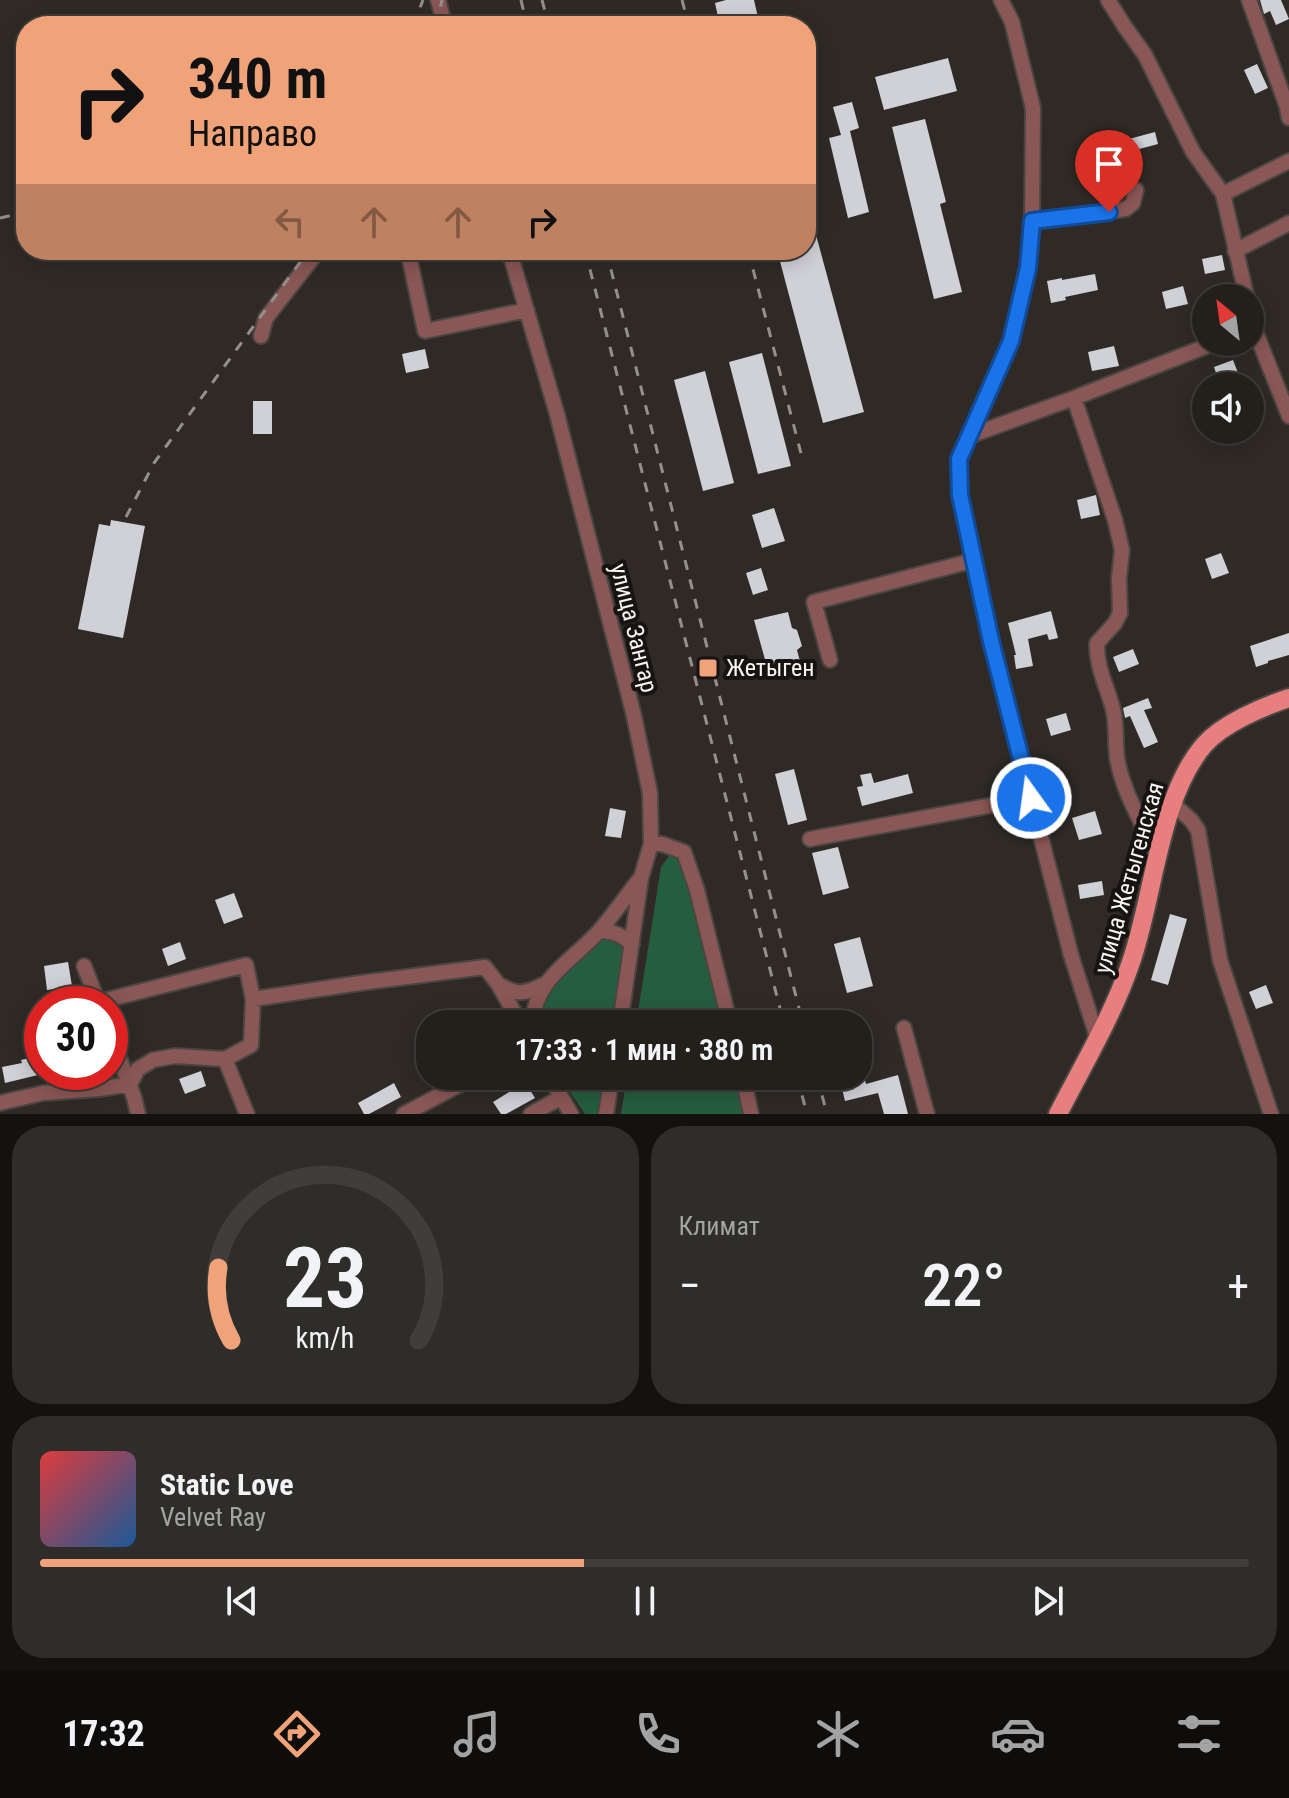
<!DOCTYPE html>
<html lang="ru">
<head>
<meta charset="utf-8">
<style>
	:root { --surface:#23201c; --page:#2f2d29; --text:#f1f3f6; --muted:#a3a3a3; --line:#403e3b; --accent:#f0a279 }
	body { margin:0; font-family:"Roboto Condensed",sans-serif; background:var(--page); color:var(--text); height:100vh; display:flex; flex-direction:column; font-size:30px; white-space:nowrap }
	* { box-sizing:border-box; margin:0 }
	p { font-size:26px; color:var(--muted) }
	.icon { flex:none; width:44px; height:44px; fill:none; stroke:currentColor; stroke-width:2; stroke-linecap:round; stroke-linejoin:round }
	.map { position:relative; height:1114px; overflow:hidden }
	.drawer { display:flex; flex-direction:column; gap:12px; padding:12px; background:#13120f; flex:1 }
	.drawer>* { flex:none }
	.guide { position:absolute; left:16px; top:16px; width:800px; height:244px; border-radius:32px; box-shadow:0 4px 20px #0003,0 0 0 2px var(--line); background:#f0a279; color:#111; overflow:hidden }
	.needle { width:52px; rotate:331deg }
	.buttons { position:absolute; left:1192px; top:284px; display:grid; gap:16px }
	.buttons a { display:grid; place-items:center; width:72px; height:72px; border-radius:50%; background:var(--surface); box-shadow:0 4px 20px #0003,0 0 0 2px var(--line); font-size:40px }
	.speed { position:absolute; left:24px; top:986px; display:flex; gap:16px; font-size:40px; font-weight:700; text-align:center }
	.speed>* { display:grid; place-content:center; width:104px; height:104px; border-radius:50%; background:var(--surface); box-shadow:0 4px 20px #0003,0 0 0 2px var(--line); line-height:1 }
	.speed .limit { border:12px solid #d22; background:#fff; color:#111 }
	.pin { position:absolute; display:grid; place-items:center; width:68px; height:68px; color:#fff; margin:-82px -34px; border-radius:50% 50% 50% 0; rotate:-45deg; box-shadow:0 0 8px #0007 }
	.pin .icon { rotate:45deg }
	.me { position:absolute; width:88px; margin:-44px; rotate:346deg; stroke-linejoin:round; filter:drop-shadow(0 0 6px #0008) }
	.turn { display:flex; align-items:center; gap:28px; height:168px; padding:0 40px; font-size:36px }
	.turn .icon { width:104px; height:104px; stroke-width:2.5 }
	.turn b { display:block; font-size:56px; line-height:68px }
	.lanes { display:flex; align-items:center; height:76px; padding:0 40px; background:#0003; justify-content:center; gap:40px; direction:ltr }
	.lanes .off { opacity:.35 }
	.big { font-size:60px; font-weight:600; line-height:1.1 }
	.drawer .widget { flex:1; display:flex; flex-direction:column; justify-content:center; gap:12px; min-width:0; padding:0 28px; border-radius:32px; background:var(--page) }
	.drawer .dial { align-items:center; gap:0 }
	.dial svg { height:208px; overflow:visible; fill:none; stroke:var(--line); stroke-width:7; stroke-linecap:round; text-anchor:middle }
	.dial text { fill:var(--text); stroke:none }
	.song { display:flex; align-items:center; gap:24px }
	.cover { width:96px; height:96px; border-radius:12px; background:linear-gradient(135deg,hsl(0 70% 55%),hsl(210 70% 35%)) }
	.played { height:8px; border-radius:4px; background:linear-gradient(90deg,var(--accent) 45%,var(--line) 45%) }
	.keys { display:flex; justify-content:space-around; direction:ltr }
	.heat { display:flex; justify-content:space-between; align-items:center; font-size:44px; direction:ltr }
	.drawer .tiles { flex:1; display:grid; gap:12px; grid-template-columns:1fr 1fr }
	.widget:last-child { grid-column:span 2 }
	.trip { position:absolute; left:416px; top:1010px; width:456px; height:80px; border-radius:32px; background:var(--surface); box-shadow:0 4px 20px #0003,0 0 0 2px var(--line); font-weight:600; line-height:80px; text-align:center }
	.menu { display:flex; height:128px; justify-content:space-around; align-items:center; background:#0e0d0b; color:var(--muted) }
	.menu .icon { width:56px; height:56px }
	.menu .on { color:var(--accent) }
	.menu b { font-size:36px; color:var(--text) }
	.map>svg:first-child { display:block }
	.green { fill:#255d3f }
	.building { fill:#d0d0d7 }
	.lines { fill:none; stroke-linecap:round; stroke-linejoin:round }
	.minor-casing { stroke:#4b4642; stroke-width:18 }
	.major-casing { stroke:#4b4642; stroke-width:22 }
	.minor { stroke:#895755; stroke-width:14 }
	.major { stroke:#e67f7d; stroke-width:18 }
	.rail { stroke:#94908d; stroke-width:3; stroke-dasharray:10 10; stroke-linecap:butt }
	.route-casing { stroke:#114b97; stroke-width:20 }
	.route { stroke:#1a73e8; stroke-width:14 }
	.poi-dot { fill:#f0a279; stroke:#161312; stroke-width:3 }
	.labels { text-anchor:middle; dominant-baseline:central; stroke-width:8; stroke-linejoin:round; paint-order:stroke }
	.street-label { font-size:24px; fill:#f7f4f1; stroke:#161312 }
	.poi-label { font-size:24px; fill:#f7f4f1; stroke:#161312; text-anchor:start }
</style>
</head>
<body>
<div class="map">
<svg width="1289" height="1114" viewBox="0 0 1289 1114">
	<rect width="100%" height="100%" fill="#2f2a26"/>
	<path class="green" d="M678 855 683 859 726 1024H636L661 867 669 856Z
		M610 938 623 946 626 954 614 1024H541C539 985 578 962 604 939Z
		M559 1076H606L599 1114H585Z
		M627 1076H739L747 1114H621Z"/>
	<path class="building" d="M726 0H754L760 26H720L715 3Z
		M1260 0H1281L1289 19 1276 25 1270 11 1264 14Z
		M948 58 957 91 884 110 875 77Z
		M1257 64 1268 88 1255 94 1244 70Z
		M852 102 859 128 850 131 869 212 848 218 829 138 841 135 833 107Z
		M925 119 946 202 940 204 962 292 934 299 892 127Z
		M1155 132 1158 144 1132 151 1129 139Z
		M809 209 864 412 823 423 777 250H806V210Z
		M1222 255 1225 270 1205 274 1202 259Z
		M1095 274 1098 290 1065 297 1066 300 1051 303 1047 281 1062 278V280Z
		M1183 286 1188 304 1166 309 1162 292Z
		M1114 346 1119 366 1092 371 1088 352Z
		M425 349 429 368 406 373 402 354Z
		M762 353 791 466 758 474 729 362Z
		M1233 360 1240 378 1220 385 1214 367Z
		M705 371 734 483 703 491 674 380Z
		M253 401H272V434H253Z
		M1096 495 1100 515 1081 519 1077 500Z
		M774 508 785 541 762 548 752 515Z
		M111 520 145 526 123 638 78 629 99 524 110 526Z
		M1221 553 1229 573 1212 579 1205 559Z
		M761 568 768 590 753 595 746 573Z
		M1051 611 1058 638 1049 640 1047 634 1028 639 1033 666 1016 669 1014 655H1016L1008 623Z
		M788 612 792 628 797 630 802 646 797 650 801 665 769 674 754 620Z
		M1289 633V655L1268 661V663L1256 667 1250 646Z
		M1133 649 1139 664 1119 672 1113 657Z
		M1148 698 1152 708 1144 710 1158 742 1144 748 1130 716 1125 718 1123 708Z
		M1066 713 1071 730 1051 736 1046 719Z
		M794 769 807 820 788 825 775 774Z
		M871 773 874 783 908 774 913 793 862 806 857 787 863 786 860 775Z
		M610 808 626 811 621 838 605 836Z
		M1095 811 1102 834 1079 840 1072 818Z
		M838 847 849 888 823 895 812 853Z
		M1102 881 1104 895 1080 899 1078 885Z
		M234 893 243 917 224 924 215 900Z
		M1170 914 1187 919 1168 985 1151 980Z
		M860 937 873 986 847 993 834 944Z
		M180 942 186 959 168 966 162 949Z
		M68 962 72 986 47 990 44 966Z
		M1266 985 1273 1003 1256 1009 1249 992Z
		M42 1055V1074L5 1083 2 1067 22 1063 21 1060Z
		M201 1071 206 1086 185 1094 179 1079Z
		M898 1075 908 1114H884L878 1093 845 1101 839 1076H864L866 1084Z
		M525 1082 535 1098 506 1114H501L493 1102Z
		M394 1083 401 1097 369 1114H364L358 1103Z"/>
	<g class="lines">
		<g class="minor-casing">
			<path id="minor" d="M438 0 445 26
				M1001 0 1012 22 1033 108 1032 221 1028 268 1011 341 959 459 960 495 991 641 1071 955 1097 1037
				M1108 0 1125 27 1145 55 1193 152 1223 194 1247 298
				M1249 0 1287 107 1289 118
				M1223 194 1289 161
				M1032 221 1126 209 1133 203 1136 190
				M414 250 409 256 425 331 527 310
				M509 250 557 414 634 716 650 793 651 844 641 878 620 1024
				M1235 251 1289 223
				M1250 311 1254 328 1289 416
				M261 336 266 318 319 250
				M1074 398 1115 520 1122 550 1119 578 1120 613 1115 623 1097 643C1096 666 1107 687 1113 709 1117 725 1115 742 1117 758 1123 793 1143 825 1158 855
				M969 436 1074 398 1217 342
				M830 660 814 602 975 560
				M1173 804 1191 820 1198 830 1220 960 1271 1114
				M810 839 1031 798
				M651 844H662L684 852 697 890 730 1024
				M599 931C614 931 621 935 632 944
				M84 966 99 1004
				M498 984C519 996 524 994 545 984
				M90 1004 246 965 253 999 360 983 485 967 498 984 521 1024
				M533 1024C533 979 574 960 600 930 614 914 626 896 639 880
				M904 1028 927 1114
				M110 1033 134 1097 138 1114
				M225 1059 247 1114
				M549 1076 571 1114
				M743 1076 751 1114
				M0 1103 43 1093 99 1089 130 1084 138 1069 153 1060 175 1056 225 1059 251 1045 253 999
				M404 1114 476 1076
				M531 1114 560 1098
				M606 1114 612 1076"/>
		</g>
		<g class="major-casing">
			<path id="major" d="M1058 1114C1083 1065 1112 1017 1130 965 1154 899 1158 799 1204 745 1222 724 1262 707 1289 698"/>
		</g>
		<use href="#minor" class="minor"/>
		<use href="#major" class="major"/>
		<path class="rail" d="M521 0 527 26
			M542 0 549 26
			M682 0 689 26
			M413 26 423 0
			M436 26 442 0
			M0 218 26 212
			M585 250 784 1024
			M606 250 803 1024
			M748 250 803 461
			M126 517 154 463 309 250
			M797 1076 807 1114
			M817 1076 827 1114"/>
	</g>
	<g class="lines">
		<g class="route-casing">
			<path id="route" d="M1031 798 991 641 960 495 959 459 1011 341 1028 268 1032 221 1109 212"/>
		</g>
		<use href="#route" class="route"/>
	</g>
	<rect class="poi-dot" x="698" y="658" width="20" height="20" rx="4"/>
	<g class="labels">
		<g class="street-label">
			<text transform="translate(634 628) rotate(76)">улица Зангар</text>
			<text transform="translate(1129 878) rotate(-74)">улица Жетыгенская</text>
		</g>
		<g class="poi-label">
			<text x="726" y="668">Жетыген</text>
		</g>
	</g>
</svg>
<div class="buttons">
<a><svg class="needle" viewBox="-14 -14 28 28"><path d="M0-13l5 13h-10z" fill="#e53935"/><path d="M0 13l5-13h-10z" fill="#a3a3a3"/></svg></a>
<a><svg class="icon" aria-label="sound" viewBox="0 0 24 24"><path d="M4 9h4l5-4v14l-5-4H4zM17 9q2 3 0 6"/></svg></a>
</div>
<div class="speed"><div class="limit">30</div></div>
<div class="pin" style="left:1109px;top:212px;background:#d93025"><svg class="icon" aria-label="arrive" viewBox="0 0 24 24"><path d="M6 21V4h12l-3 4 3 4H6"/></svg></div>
<svg class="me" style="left:1031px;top:798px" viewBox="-20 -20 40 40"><circle r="17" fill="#1a73e8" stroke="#fff" stroke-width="3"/><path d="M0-11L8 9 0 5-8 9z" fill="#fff"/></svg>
<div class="trip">17:33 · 1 мин · 380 m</div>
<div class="guide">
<div class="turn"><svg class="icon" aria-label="right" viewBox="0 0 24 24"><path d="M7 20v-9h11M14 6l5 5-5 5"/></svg><div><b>340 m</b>Направо</div></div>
<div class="lanes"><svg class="icon off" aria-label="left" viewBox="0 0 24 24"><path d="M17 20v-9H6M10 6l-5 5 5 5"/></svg><svg class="icon off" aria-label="ahead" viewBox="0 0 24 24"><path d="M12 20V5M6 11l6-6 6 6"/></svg><svg class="icon off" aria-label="ahead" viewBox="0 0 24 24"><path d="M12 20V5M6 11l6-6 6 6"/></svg><svg class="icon" aria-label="right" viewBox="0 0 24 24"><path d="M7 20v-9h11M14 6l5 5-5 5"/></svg></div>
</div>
</div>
<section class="drawer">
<div class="tiles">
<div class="widget dial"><svg viewBox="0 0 100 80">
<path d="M14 69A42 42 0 1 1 86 69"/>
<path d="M14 69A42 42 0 0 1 9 41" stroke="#f0a279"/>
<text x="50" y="56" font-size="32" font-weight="700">23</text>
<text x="50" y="72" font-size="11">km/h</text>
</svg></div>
<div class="widget"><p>Климат</p>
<div class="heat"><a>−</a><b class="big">22°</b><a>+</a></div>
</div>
<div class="widget">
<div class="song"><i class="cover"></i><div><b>Static Love</b><p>Velvet Ray</p></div></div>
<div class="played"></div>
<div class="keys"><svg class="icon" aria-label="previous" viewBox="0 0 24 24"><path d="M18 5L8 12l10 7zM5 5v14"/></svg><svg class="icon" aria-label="pause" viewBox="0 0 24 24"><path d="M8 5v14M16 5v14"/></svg><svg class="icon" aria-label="next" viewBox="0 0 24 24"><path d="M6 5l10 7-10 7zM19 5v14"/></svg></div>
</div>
</div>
</section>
<nav class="menu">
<b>17:32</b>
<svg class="icon on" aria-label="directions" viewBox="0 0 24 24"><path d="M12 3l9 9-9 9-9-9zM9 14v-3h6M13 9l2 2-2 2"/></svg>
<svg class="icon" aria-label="music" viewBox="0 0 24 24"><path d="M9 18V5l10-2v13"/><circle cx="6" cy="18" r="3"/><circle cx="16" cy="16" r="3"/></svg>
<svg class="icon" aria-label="phone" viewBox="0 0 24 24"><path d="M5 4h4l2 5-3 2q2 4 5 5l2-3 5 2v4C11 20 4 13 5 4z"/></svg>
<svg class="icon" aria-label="climate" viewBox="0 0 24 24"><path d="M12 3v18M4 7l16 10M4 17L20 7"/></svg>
<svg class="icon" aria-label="car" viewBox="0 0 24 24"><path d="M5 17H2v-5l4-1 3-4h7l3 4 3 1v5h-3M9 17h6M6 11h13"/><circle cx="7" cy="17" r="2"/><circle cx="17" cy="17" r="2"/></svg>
<svg class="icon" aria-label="filters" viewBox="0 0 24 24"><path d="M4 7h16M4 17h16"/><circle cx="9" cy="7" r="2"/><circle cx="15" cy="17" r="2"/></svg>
</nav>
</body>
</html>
